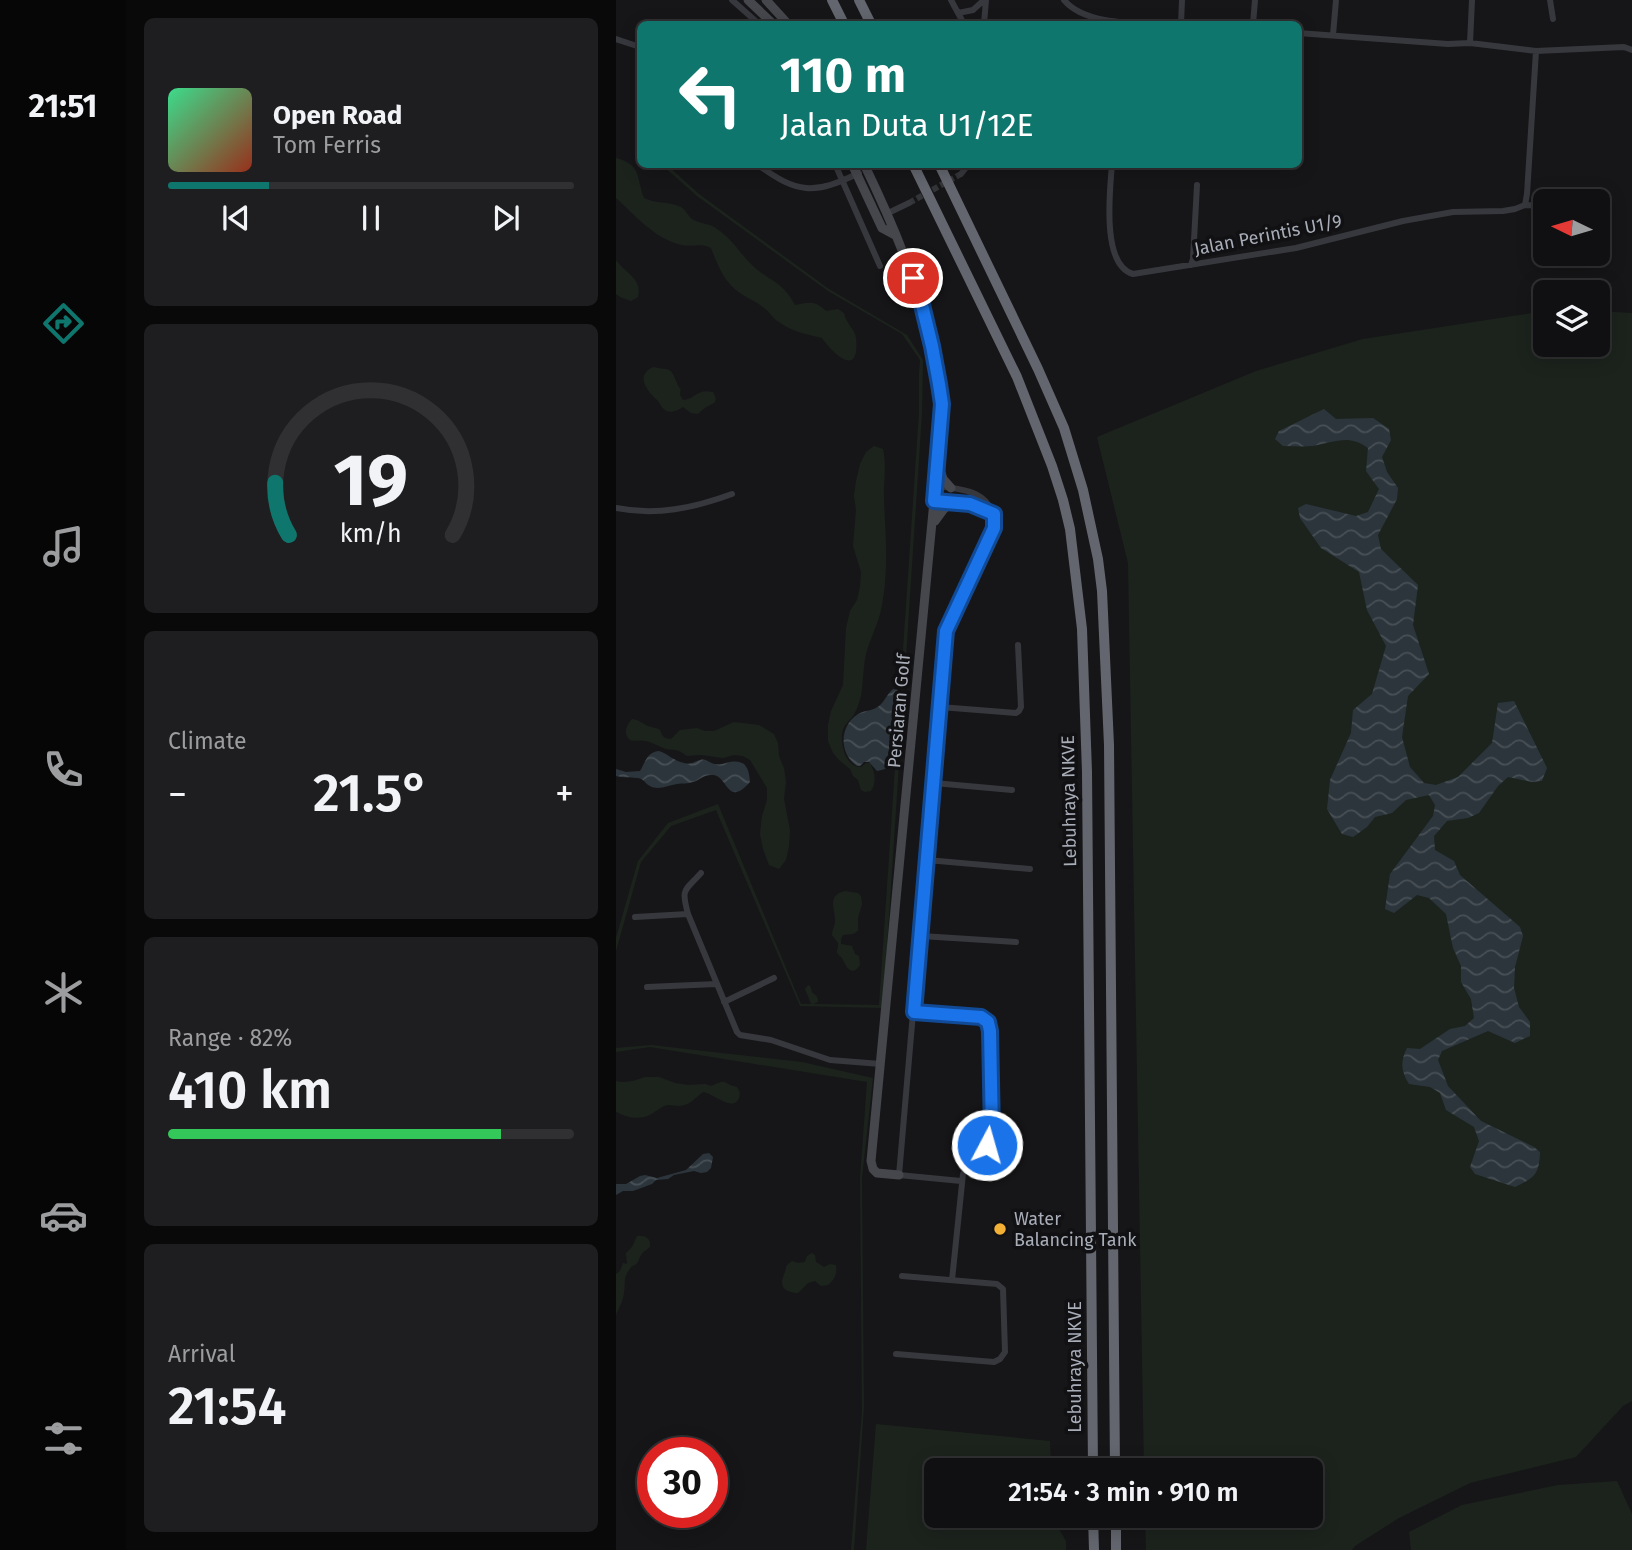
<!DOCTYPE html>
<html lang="en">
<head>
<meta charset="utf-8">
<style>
	:root { --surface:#101012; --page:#1e1e20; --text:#f1f3f6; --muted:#9c9d9f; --line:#303032; --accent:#0f766e }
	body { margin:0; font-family:"Fira Sans",sans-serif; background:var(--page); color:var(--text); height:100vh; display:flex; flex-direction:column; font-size:26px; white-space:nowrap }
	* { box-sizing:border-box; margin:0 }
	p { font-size:23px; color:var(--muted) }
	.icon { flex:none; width:38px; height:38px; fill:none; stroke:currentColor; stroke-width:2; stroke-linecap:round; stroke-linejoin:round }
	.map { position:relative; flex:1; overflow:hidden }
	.panel { display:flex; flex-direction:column; gap:18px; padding:18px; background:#09090a; width:490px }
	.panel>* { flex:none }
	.banner { position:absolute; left:21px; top:21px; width:665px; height:147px; border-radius:10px; box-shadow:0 4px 18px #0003,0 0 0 2px var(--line); background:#0f766e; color:#fff; overflow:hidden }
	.needle { width:46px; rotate:275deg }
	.tools { position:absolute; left:917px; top:189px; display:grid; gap:14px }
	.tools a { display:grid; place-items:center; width:77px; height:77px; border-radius:10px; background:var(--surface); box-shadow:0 4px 18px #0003,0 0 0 2px var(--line); font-size:35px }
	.speed { position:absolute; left:21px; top:1437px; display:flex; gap:14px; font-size:35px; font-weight:700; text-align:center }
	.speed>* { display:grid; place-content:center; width:91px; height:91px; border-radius:50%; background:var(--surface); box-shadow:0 4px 18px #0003,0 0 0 2px var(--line); line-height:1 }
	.speed .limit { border:10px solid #d22; background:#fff; color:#111 }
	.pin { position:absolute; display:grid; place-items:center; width:60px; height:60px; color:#fff; margin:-30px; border:4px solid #fff; border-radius:50%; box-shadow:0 2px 7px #0007 }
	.me { position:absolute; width:77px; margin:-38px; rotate:6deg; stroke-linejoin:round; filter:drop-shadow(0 0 5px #0008) }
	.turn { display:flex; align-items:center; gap:24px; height:147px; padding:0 28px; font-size:32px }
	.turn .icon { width:91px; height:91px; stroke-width:2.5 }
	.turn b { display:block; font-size:49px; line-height:60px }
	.big { font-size:52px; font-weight:600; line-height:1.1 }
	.panel .card { flex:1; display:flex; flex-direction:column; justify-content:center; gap:10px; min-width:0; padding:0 24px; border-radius:10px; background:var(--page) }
	.panel .dial { align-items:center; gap:0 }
	.dial svg { height:182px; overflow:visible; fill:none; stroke:var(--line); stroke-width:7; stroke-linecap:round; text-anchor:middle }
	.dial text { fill:var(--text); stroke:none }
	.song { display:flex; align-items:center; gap:21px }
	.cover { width:84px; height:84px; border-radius:10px; background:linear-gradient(135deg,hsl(150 70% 55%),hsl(10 70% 35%)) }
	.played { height:7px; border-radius:4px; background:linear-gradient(90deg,var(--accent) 25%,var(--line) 25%) }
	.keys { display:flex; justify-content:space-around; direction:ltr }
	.heat { display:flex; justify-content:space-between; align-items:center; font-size:38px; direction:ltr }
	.charge { height:10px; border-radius:5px; background:linear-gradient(90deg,#34c759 82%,var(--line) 0) }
	.trip { position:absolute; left:308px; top:1458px; width:399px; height:70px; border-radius:10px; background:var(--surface); box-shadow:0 4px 18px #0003,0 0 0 2px var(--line); font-weight:600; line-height:70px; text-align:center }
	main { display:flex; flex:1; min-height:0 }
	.tabs { display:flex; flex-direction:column; width:126px; justify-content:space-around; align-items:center; background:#060607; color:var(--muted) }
	.tabs .icon { width:49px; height:49px }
	.tabs .selected { color:var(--accent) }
	.tabs b { font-size:32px; color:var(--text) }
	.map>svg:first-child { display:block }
	.green { fill:#1c231d }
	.water { fill:url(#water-waves) }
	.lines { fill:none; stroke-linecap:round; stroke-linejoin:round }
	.street-tunnel { stroke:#333438; stroke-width:6; stroke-dasharray:6 3; stroke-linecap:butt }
	.street { stroke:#37383d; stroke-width:6 }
	.secondary { stroke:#45474d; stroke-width:9 }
	.highway { stroke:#63666e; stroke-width:10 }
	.route-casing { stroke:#114b97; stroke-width:18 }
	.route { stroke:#1a73e8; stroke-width:12 }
	.poi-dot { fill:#f2b134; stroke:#111113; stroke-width:2.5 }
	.labels { text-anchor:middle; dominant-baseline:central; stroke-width:7; stroke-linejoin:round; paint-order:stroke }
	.street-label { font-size:18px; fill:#a8adb8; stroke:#111113 }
	.poi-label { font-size:18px; fill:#a8adb8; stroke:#111113; text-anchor:start }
</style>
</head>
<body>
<main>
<nav class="tabs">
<b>21:51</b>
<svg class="icon selected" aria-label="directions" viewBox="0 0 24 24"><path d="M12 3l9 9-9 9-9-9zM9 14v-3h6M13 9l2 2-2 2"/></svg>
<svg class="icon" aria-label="music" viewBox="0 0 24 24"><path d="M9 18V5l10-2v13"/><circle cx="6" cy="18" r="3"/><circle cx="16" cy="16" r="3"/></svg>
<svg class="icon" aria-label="phone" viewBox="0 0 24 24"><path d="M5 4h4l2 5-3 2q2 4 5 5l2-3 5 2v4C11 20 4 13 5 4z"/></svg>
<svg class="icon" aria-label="climate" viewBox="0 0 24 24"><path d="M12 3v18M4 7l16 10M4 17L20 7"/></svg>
<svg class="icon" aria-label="car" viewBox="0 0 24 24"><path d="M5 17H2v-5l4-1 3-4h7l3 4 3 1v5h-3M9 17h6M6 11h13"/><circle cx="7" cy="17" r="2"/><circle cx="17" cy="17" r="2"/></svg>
<svg class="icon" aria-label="filters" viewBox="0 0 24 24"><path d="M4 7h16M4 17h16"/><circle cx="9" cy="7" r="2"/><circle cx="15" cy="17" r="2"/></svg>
</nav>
<section class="panel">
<div class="card">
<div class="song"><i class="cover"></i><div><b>Open Road</b><p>Tom Ferris</p></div></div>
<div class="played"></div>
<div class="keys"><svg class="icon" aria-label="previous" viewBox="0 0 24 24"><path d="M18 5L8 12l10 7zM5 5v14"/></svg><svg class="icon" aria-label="pause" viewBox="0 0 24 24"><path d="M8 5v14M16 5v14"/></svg><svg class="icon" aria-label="next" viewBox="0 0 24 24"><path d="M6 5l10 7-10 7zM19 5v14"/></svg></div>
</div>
<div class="card dial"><svg viewBox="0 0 100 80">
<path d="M14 69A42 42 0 1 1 86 69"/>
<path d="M14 69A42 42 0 0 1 8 46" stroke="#0f766e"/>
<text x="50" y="56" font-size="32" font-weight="700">19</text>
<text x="50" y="72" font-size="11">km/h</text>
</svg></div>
<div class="card"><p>Climate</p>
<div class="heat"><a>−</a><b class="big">21.5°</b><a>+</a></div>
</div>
<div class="card"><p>Range · 82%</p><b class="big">410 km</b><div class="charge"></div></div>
<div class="card"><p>Arrival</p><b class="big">21:54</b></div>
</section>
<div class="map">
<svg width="1016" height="1550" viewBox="0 0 1016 1550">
	<defs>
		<pattern id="water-waves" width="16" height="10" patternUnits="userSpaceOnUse" patternTransform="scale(1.75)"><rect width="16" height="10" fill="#2c353c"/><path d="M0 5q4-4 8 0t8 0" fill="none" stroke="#485056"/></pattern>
	</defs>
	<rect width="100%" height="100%" fill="#161618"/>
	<path class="green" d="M0 158C26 165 20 177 28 198 39 204 53 201 65 207 70 210 71 215 76 219 83 224 94 223 101 229 115 238 124 253 135 264 152 281 167 281 179 305 192 302 200 300 210 311L222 309 228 313C230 324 239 329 240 338 244 378 219 356 206 338 189 334 174 331 160 320 155 316 153 311 148 308 142 302 132 299 124 293 108 282 102 266 95 248 84 242 74 248 62 244 37 237 19 215 0 198Z
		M46 165H51L83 194 213 289 291 335 307 360 306 413 267 1008 184 1006 100 810 55 826 25 862 0 951V938L22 861 52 823 102 804 185 1004H195L189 989 192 985 194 986 196 992C200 996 202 996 202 1002L197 1004 263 1005 303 413V374L304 360 286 334 212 291 81 196Z
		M0 260C9 273 27 279 22 297L15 301 4 297 0 294Z
		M929 311V345H982V311L1016 313V1401L1007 1406 960 1457 854 1483 783 1518 739 1546 736 1550H530L529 1516H695V1470H528L512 563 481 437 640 371 747 339Z
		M38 367C55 371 54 366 61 383 65 393 65 384 64 395L67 400C79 399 82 388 97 392 104 404 96 403 89 408 86 410 84 412 82 414L75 413 67 407C62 410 57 413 51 411 45 409 45 403 40 399 30 390 19 374 38 367Z
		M258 446 267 449C271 466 267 484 268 502 270 540 273 576 264 614 260 629 252 643 249 659 247 671 247 684 245 696 243 703 241 710 237 716 232 722 227 726 226 734 225 747 230 767 245 767L250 763H254C259 772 261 782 255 791L249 792 245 790 242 780 237 776 234 769 223 760 217 753 212 741V725L215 711 227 685 230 628 234 611 241 600 244 587 245 572 237 546 240 510 238 496 240 481 244 464 250 452Z
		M16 719C23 720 26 723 32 726 36 728 40 727 44 730 47 737 47 738 55 739L64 730 81 728 89 731H98L118 722 143 725 158 734 162 743 163 756 168 768 170 782 168 799 174 830 173 846 170 860 163 869 153 865 147 849 144 834 146 816 151 800V788L134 760 127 756 118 755 107 758 85 755 71 756C60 748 61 751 50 749 43 747 37 742 29 741 24 739 17 743 13 739 7 733 11 724 16 719Z
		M229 891 242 893 245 896 246 904 242 918V931L237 934 227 935 225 939V944L236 946 239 954 243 956 244 965C235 978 230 966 226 958 217 950 223 952 222 943L216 935C216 929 220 924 219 919 218 906 212 895 229 891Z
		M35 1045 186 1062 257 1078 246 1178 248 1407 238 1550H235L246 1411 244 1178 251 1082 34 1047 0 1052V1048Z
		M29 1077H43L59 1083 72 1085 89 1084 95 1086C114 1078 104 1083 121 1087 123 1091 125 1092 123 1098 117 1113 97 1093 87 1092 79 1098 74 1105 64 1106 59 1106 56 1105 52 1105 46 1106 42 1110 37 1113 25 1121 12 1118 0 1112V1081C10 1084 20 1080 29 1077Z
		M21 1236C29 1235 35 1238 34 1247 31 1250 27 1251 25 1255 22 1260 23 1264 16 1266 6 1279 10 1279 8 1293 7 1301 3 1308 0 1315V1274L4 1271 7 1263 11 1264 10 1253 16 1247Z
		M196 1253 199 1255 200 1262 208 1267 214 1264 220 1265C221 1275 219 1279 212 1285L205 1286 199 1281 192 1283 182 1293C166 1292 163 1285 169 1272 172 1262 168 1268 176 1261L182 1263 189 1262 191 1256Z
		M260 1424 434 1441 435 1470H320V1516H437V1519L450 1541V1550H250Z
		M1001 1481 1016 1514V1550H795L793 1532 846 1505 942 1485Z"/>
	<path class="water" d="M708 409 720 419 757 418 773 429 775 440 766 457 771 472 782 488 781 499 762 535 765 549 802 585 797 625 813 674 792 696 786 737 794 767 808 783 820 785 842 777 876 743 882 703 898 701 931 768 926 781 916 782 892 777 882 786 863 813 852 818 831 821 818 836 819 850 838 861 844 875 904 927 907 936 899 967 898 988 903 1007 914 1022V1036L899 1043 872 1031 826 1051 822 1060 832 1086 865 1121 918 1147 924 1152C923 1175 919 1177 899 1187L859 1174 854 1167 863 1141 858 1127 830 1110 824 1093 814 1087 793 1084C785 1071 784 1062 791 1048L804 1049 834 1029 849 1026 858 1018 855 999 845 982V966L837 948 830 914 813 898 801 895 778 913 769 909 774 874 817 816 819 805 813 795 790 800 776 813 759 817 751 827 737 837 726 834 711 809 714 780 735 733 737 710 756 694 770 646 751 610 743 572 705 548 684 518 682 508 690 504 740 516 752 512 763 489 750 471 752 448C732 433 717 443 696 446 687 447 677 446 667 446L659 439 663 431Z
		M277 689 282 690 285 694C284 706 283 752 279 760 275 767 268 770 261 771L253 762H248L244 766H241C223 754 223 726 242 714 249 710 257 711 263 706 269 701 271 694 277 689Z
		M43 751C52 754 58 761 68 763 75 765 77 762 84 760 90 758 93 763 99 764 104 765 106 764 110 763 128 758 133 766 134 782 111 808 112 776 97 775 88 774 84 780 77 782 72 784 66 783 61 784 52 785 43 791 34 786 29 784 28 778 21 778 14 777 8 778 0 776V769L10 772 24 771C30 761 31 752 43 751Z
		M93 1153 97 1157 95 1168 91 1172 85 1173 78 1171 58 1175 52 1179 40 1180 36 1184 17 1191H7L0 1195V1184H10L24 1176 29 1175 41 1178 70 1170 87 1154Z"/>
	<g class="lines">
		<path class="street-tunnel" d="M293 203 345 174"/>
		<path class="street" d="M116 0 143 24
			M335 0 348 24
			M448 0C469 25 518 23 548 24
			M934 0 937 19
			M342 13 357 10 368 0
			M368 24 370 0
			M565 24 566 0
			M637 24 639 0
			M682 33 832 44 854 43 856 0
			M717 35 720 0
			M0 39 24 47
			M854 43 920 51 1008 47 1016 50
			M141 164C181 194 198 195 243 173
			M219 164 264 266
			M496 164C494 190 485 265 517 274L680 248 787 221 837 212 887 211 899 209 909 205 929 206
			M370 166 372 164
			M345 174 353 164
			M909 205 911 194 920 51
			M270 214 293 203
			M982 237 989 235 988 210
			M575 265 577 259 581 185
			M320 486C346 489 375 490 379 523L330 631 283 1175 345 1181
			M318 501 354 504 378 514
			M0 508C40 516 78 508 116 494
			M324 707 400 713 403 711 405 707 402 645
			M318 783 396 790
			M311 860 414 869
			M85 873C68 892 65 888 72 914L121 1032 124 1035 155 1040 214 1060 265 1064
			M19 917 72 914
			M305 936 400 942
			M31 987 101 984
			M108 1002 158 978
			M298 1012 365 1017 372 1022 374 1031 375 1132 371 1145 351 1168 347 1174 336 1280
			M280 1354 378 1362 384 1359 389 1352 387 1289 381 1284 286 1276"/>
		<path class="secondary" d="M132 0 157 24
			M150 0 172 24
			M236 164 266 228 279 235
			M248 164C278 226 302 284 317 351 320 368 325 386 325 404 326 435 321 470 318 501L255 1161 257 1169 261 1173 283 1175
			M324 469 327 479 335 488
			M319 521 327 510 336 502"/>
		<path class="highway" d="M216 0 228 24
			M243 0 255 24
			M297 164 401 377 436 466 447 500 454 529 466 629 471 772 477 1470
			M323 164 422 369 448 428 467 490 482 559 486 591 493 745 499 1470
			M477 1516 478 1550
			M500 1516V1550"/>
	</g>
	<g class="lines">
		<g class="route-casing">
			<path id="route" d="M297 278 305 301 316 346 323 384 326 404 318 501 354 504 378 514V528L330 631 298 1012 365 1017 372 1022 374 1031 376 1132 371 1145"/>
		</g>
		<use href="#route" class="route"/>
	</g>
	<circle class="poi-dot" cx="384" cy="1229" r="7"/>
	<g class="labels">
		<g class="street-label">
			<text transform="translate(652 235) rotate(-11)">Jalan Perintis U1/9</text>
			<text transform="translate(283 711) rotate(-85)">Persiaran Golf</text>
			<text transform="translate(453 801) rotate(-91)">Lebuhraya NKVE</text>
			<text transform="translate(459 1367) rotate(-90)">Lebuhraya NKVE</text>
		</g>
		<g class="poi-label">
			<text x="398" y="1219">Water<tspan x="398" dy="21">Balancing Tank</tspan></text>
		</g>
	</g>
</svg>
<div class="tools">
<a><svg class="needle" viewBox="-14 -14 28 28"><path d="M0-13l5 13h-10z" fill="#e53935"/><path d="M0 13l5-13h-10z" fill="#9c9d9f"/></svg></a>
<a><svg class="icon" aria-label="layers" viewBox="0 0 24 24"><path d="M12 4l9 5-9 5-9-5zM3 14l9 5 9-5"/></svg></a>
</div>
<div class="speed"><div class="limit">30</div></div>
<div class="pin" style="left:297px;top:278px;background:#d93025"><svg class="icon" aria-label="arrive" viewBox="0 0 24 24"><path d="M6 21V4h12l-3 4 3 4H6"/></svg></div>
<svg class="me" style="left:371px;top:1145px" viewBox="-20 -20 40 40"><circle r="17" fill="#1a73e8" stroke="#fff" stroke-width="3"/><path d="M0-11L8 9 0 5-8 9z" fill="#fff"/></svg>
<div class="trip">21:54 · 3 min · 910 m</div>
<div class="banner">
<div class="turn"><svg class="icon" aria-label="left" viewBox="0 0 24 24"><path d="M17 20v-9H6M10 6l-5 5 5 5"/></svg><div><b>110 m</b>Jalan Duta U1/12E</div></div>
</div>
</div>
</main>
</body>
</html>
